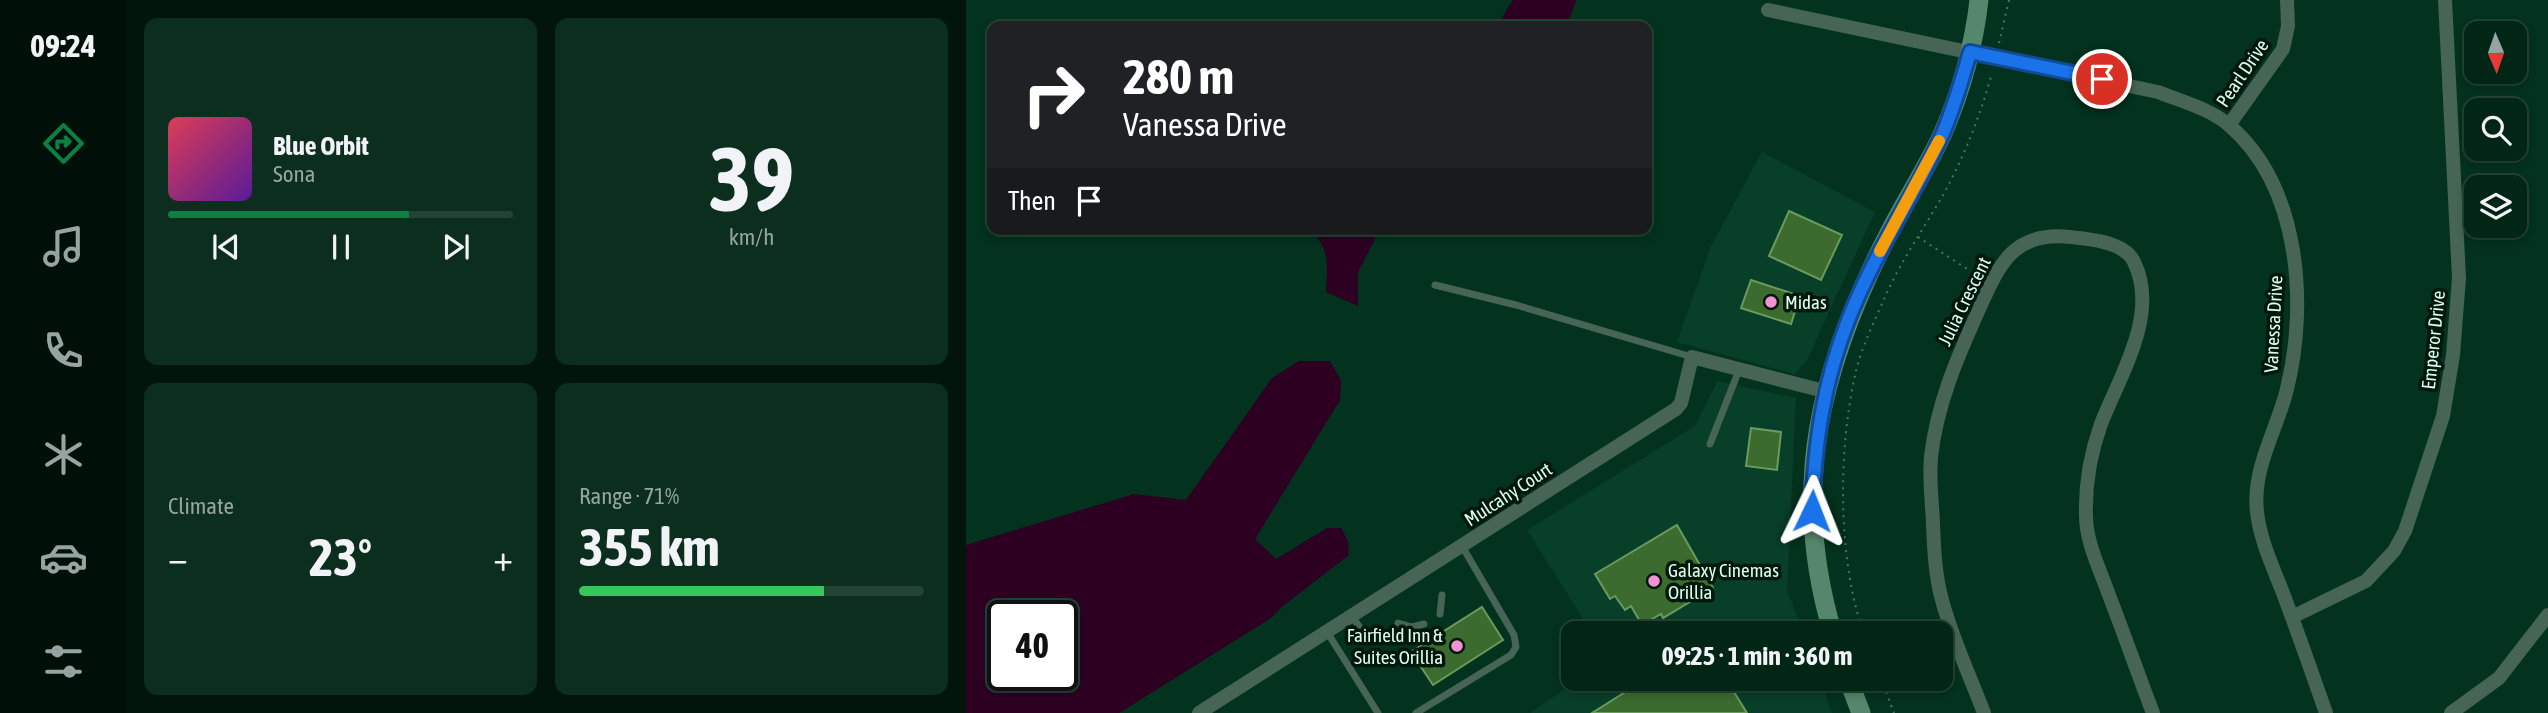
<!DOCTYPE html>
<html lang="en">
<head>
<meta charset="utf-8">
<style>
	:root { --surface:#022616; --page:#0c2e1f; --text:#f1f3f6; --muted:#96a5a1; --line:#234335; --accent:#0b8043 }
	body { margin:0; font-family:"Asap Condensed",sans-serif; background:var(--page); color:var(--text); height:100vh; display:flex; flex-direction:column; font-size:26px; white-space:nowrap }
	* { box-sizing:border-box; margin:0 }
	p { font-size:23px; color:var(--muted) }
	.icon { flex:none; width:38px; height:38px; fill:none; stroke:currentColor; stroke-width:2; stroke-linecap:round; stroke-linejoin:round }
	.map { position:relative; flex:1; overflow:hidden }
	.panel { display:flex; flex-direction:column; gap:18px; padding:18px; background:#01150c; width:840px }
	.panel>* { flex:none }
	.top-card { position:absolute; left:21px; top:21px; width:665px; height:214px; border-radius:14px; box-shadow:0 4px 10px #0003,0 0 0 2px var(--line); background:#202124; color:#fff; overflow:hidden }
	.needle { width:46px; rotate:178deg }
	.controls { position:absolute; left:1498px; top:21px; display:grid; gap:14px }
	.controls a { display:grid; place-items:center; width:63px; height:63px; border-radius:14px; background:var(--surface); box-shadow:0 4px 10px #0003,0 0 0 2px var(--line); font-size:35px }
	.speed { position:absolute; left:21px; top:600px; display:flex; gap:14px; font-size:35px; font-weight:700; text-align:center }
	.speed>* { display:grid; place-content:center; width:91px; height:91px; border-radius:50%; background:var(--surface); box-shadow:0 4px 10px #0003,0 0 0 2px var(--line); line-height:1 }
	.speed .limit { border:4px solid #111; border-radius:10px; background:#fff; color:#111 }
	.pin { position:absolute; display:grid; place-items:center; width:60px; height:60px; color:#fff; margin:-30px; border:4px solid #fff; border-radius:50%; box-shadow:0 2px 7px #0007 }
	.me { position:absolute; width:77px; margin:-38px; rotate:2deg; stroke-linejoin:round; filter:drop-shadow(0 0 5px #0008) }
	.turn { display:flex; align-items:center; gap:24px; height:147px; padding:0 21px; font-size:32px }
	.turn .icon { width:91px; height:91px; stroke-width:2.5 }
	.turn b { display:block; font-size:49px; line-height:60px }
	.then { display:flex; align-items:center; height:66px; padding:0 21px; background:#0003; gap:14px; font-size:26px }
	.big { font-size:52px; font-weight:700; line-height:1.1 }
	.panel .tile { flex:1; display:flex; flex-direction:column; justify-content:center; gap:10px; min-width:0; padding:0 24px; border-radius:14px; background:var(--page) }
	.panel .dial { align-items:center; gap:0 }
	.dial b { font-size:91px; line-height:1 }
	.song { display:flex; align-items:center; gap:21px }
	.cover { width:84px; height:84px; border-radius:10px; background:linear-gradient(135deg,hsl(350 70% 55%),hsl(270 70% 35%)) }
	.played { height:7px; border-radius:4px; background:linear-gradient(90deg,var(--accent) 70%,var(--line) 70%) }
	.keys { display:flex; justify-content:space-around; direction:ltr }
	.heat { display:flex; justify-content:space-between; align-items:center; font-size:38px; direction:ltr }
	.charge { height:10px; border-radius:5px; background:linear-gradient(90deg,#34c759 71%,var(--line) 0) }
	.panel .tiles { flex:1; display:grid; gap:18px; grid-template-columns:repeat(2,1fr) }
	.trip { position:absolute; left:595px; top:621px; width:392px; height:70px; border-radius:14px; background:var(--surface); box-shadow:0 4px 10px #0003,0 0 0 2px var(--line); font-weight:700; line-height:70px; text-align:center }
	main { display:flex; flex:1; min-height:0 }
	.menu { display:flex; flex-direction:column; width:126px; justify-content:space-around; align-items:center; background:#010f09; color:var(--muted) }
	.menu .icon { width:49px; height:49px }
	.menu .current { color:var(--accent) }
	.menu b { font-size:32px; color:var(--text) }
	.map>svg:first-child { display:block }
	.built { fill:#083f28 }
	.water { fill:#2d0022; fill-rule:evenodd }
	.building { fill:#3c6b30; stroke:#6a9b5d; stroke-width:2 }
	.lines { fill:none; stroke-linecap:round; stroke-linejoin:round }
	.path { stroke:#4a7460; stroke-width:2; stroke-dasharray:2 5; stroke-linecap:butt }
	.lane { stroke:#466554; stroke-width:7 }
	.street { stroke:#466554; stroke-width:14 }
	.secondary { stroke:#54876b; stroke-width:19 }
	.route-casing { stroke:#114b97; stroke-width:18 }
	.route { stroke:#1a73e8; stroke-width:12 }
	.slow { stroke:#f59e0b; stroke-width:12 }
	.poi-dot { fill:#f391d5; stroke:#00170b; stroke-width:2.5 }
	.labels { text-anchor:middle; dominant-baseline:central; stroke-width:7; stroke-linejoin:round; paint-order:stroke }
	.street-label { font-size:19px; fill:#defeeb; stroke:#00170b }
	.poi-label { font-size:19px; fill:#defeeb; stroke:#00170b; text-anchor:start }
</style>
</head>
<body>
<main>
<nav class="menu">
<b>09:24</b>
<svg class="icon current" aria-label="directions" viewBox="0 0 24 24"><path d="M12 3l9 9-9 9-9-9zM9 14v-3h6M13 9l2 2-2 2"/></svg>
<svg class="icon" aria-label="music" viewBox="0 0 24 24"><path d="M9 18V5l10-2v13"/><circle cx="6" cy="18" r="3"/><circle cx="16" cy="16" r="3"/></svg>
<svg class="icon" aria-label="phone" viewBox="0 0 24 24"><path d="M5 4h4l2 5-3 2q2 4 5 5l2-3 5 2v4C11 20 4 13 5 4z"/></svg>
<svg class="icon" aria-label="climate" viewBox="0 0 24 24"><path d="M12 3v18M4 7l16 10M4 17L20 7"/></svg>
<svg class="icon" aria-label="car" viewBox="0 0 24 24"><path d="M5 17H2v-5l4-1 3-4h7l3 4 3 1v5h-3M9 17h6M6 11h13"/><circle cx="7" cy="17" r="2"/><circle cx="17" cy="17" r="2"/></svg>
<svg class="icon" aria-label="filters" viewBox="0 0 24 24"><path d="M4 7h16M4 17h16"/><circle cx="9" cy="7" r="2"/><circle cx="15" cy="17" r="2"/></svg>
</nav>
<section class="panel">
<div class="tiles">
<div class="tile">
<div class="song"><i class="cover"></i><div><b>Blue Orbit</b><p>Sona</p></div></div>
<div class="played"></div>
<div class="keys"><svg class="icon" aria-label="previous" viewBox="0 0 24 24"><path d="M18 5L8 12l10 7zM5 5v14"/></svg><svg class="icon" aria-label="pause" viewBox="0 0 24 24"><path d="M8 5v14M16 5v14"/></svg><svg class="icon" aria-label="next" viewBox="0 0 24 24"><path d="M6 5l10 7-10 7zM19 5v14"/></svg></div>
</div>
<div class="tile dial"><b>39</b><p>km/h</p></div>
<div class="tile"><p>Climate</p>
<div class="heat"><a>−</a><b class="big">23°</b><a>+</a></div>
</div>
<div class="tile"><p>Range · 71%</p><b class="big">355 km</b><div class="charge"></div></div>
</div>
</section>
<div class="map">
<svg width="1582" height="713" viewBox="0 0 1582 713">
	<rect width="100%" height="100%" fill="#03321e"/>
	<path class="built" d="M796 152 909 212 841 360 829 374 711 342 745 246Z
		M751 381 830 398 821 590 837 633H626L561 530 729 426Z
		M614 679H854L866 713H564Z"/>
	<path class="water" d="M547 0H610L601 26H531Z
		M339 229H414L392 272V306L360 292C361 266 366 244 339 229Z
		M333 361H364L375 381 374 400 289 539 310 559 361 528H375L382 541 383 555 317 606 305 618 153 713H0V545L168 494 220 500 306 378ZM37 616H96V676H37Z"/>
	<path class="building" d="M823 211 876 235 855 280 803 256Z
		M785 280 834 296 825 324 775 308Z
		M785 428 815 432 811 470 780 466Z
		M711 525 747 588 697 618 695 614 676 625 665 606 659 610 649 596 644 599 629 574Z
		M516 607 537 640 467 685 445 652Z
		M680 679H721L724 683 732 679H760L781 713H626Z"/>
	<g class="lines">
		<path class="path" d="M1033 43 1043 0
			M952 237 1015 278
			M898 634C871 559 872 448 890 371 896 346 909 320 919 297 936 258 962 223 982 186 1001 149 1015 113 1026 73
			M915 679 928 713"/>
		<path class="lane" d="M469 285 550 305 726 357
			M744 444 773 370
			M474 614 476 595
			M386 616 403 641
			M432 623 446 627 458 624
			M361 632 412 713
			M450 713 545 655 550 647 548 635 496 546"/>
		<path class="street" d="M802 10 1192 92C1215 101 1245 109 1264 126 1334 187 1342 304 1321 389 1311 430 1286 468 1291 512 1294 540 1307 567 1317 593 1332 633 1346 673 1360 713
			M1263 125 1317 49 1322 26 1321 0
			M1326 617 1400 581 1428 551 1439 531 1477 416 1487 355 1493 278 1479 0
			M233 713 710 409 715 403 726 357 858 391
			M1018 713C1004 676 986 638 976 600 969 575 968 549 967 523 966 502 963 479 965 457 971 403 992 356 1014 307 1034 262 1049 231 1104 237 1124 239 1159 242 1168 262 1194 314 1153 377 1135 424 1125 452 1119 486 1120 516 1120 542 1134 570 1143 595 1158 634 1172 674 1187 713
			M1485 713 1533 678 1582 615"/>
		<path class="secondary" d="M867 634C823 488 854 367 922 235 939 201 961 168 977 133 995 91 1008 45 1013 0
			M882 679 895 713"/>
	</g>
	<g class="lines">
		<g class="route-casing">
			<path id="route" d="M846 511C849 442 857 383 883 318 908 254 948 196 977 133 988 107 996 80 1004 52L1136 79"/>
		</g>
		<use href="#route" class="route"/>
		<path class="slow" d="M914 251 973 141"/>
	</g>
	<g class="poi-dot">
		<circle cx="805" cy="302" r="7"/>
		<circle cx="688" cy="581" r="7"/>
		<circle cx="491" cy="646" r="7"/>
	</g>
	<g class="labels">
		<g class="street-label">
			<text transform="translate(1276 73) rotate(-56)">Pearl Drive</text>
			<text transform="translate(998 301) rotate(-64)">Julia Crescent</text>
			<text transform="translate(1307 324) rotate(-87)">Vanessa Drive</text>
			<text transform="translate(1467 340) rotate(-84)">Emperor Drive</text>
			<text transform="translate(542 494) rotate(-33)">Mulcahy Court</text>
		</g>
		<g class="poi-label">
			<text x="819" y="302">Midas</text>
			<text x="702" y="570">Galaxy Cinemas<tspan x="702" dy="22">Orillia</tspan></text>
			<text x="477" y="635" text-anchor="end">Fairfield Inn &amp;<tspan x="477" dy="22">Suites Orillia</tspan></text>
		</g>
	</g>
</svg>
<div class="controls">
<a><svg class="needle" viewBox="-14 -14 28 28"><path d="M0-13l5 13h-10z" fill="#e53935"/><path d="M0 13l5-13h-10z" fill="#96a5a1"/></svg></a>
<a><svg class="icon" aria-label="search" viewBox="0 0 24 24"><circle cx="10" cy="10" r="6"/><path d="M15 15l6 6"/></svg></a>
<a><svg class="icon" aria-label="layers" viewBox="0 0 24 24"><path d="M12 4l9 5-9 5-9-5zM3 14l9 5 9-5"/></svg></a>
</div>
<div class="speed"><div class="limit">40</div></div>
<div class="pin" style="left:1136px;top:79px;background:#d93025"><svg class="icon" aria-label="arrive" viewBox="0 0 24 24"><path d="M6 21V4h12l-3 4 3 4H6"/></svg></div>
<svg class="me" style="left:846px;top:511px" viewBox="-20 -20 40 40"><path d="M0-17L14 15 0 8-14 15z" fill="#1a73e8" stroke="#fff" stroke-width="4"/></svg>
<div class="trip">09:25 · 1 min · 360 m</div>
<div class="top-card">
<div class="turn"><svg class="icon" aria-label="right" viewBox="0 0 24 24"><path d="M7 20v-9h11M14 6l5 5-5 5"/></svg><div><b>280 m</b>Vanessa Drive</div></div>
<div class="then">Then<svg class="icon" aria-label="arrive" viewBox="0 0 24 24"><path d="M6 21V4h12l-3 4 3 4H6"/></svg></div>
</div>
</div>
</main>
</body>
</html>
